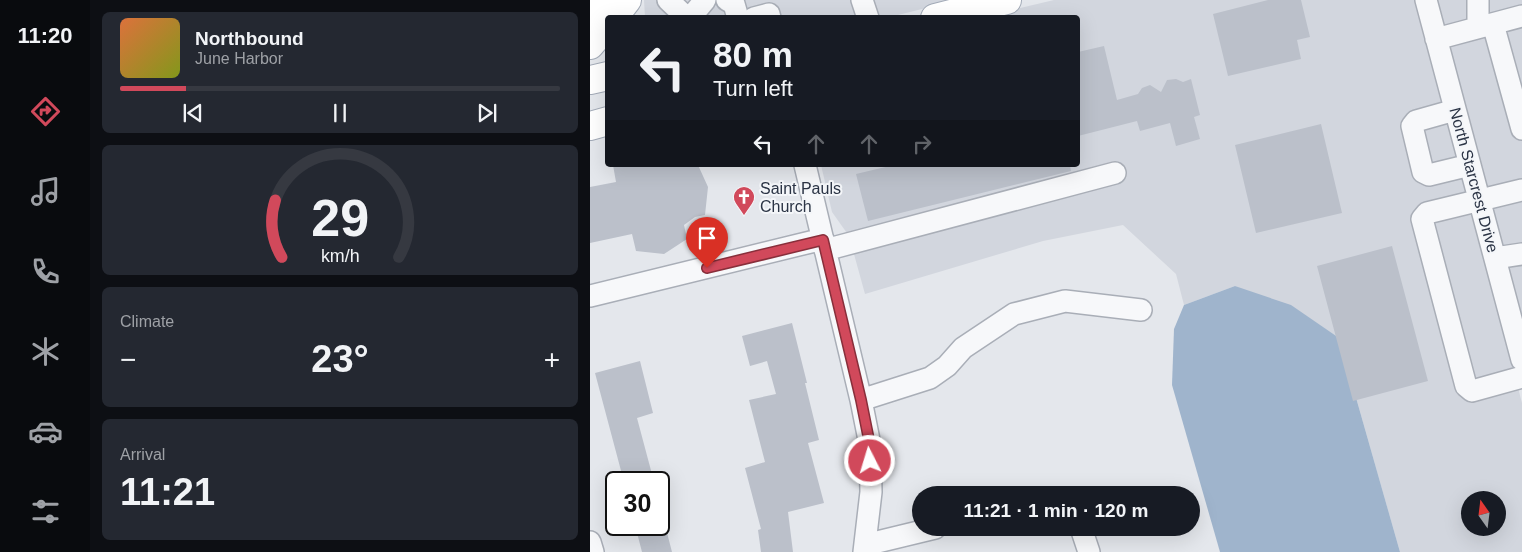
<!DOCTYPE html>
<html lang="en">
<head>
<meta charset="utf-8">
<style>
	:root { --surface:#171b24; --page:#242831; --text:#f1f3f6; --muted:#9ea1a6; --line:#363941; --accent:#d1495b }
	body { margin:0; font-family:Arial,sans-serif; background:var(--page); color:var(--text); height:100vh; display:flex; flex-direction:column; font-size:19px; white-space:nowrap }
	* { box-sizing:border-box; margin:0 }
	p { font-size:16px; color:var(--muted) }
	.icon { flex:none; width:28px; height:28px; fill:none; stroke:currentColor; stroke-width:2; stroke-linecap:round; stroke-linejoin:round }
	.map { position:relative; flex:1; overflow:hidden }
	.details { display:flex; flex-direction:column; gap:12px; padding:12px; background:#0d0f14; width:500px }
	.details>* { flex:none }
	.top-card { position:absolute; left:15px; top:15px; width:475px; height:152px; border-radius:5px; box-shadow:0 5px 20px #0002; background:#171b24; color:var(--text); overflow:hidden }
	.needle { width:32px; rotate:346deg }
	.buttons { position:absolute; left:871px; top:491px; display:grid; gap:10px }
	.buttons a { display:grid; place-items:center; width:45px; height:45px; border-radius:50%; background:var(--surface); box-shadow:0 5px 20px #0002; font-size:25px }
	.speed { position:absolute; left:15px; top:471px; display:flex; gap:10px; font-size:25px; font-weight:700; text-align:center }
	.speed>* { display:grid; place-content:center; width:65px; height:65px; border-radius:50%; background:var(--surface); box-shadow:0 5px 20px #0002; line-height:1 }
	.speed .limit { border:2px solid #111; border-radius:8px; background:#fff; color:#111 }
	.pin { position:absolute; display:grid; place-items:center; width:42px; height:42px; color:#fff; margin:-51px -21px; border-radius:50% 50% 50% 0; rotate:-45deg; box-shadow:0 0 5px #0007 }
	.pin .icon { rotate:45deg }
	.me { position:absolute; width:55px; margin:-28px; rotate:355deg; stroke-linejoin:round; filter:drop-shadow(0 0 4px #0008) }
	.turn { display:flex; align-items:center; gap:18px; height:105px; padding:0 25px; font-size:22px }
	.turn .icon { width:65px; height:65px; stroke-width:2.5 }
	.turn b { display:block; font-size:35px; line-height:42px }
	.lanes { display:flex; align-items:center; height:48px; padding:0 25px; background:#0003; justify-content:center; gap:25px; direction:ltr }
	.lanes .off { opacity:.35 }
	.big { font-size:38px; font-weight:800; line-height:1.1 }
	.details .tile { flex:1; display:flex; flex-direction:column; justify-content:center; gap:8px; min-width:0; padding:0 18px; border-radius:8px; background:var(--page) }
	.details .dial { align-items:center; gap:0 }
	.dial svg { height:130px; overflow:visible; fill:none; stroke:var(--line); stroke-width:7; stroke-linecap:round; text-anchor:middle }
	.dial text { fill:var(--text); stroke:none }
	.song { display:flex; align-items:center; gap:15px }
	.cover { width:60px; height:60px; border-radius:8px; background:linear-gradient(135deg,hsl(20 70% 55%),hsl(70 70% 35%)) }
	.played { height:5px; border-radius:2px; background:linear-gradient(90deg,var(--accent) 15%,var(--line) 15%) }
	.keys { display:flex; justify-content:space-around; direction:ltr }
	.heat { display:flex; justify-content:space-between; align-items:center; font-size:28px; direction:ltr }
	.trip { position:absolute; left:322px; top:486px; width:288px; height:50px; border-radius:25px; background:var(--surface); box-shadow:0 5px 20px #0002; font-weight:800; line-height:50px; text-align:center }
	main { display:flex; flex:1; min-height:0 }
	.tabs { display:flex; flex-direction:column; width:90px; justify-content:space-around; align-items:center; background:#090b0e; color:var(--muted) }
	.tabs .icon { width:35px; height:35px }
	.tabs .selected { color:var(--accent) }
	.tabs b { font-size:22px; color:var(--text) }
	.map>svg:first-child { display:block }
	.built { fill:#d2d6de; fill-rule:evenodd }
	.water { fill:#9fb4cc }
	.building { fill:#bbc0ca }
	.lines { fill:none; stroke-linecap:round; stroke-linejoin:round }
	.minor-casing { stroke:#a9aeb7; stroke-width:24 }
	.major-casing { stroke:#a3abb8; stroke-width:30 }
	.minor { stroke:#f7f8fa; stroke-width:21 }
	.major { stroke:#fff; stroke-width:28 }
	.route-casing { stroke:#882f3b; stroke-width:12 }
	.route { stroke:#d1495b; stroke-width:9 }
	.labels { text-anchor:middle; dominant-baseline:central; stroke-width:4; stroke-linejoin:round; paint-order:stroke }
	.street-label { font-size:16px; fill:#2b3445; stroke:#f4f6f9 }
	.poi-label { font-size:16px; fill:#2b3445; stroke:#f4f6f9; text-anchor:start }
</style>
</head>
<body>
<main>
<nav class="tabs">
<b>11:20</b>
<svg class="icon selected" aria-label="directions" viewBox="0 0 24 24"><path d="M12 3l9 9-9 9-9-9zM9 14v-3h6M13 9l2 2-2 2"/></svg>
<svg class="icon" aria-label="music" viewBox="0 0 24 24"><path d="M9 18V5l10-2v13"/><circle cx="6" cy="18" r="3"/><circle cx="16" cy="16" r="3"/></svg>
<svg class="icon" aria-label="phone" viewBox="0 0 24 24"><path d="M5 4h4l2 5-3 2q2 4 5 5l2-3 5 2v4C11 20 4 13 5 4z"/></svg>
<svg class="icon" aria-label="climate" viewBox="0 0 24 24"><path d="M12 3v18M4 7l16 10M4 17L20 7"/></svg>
<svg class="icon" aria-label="car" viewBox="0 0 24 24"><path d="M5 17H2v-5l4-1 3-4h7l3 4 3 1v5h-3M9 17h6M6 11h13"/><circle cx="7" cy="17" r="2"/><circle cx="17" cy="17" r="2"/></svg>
<svg class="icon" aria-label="filters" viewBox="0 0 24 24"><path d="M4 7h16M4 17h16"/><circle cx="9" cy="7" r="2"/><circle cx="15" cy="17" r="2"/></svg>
</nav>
<section class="details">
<div class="tile">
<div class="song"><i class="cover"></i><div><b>Northbound</b><p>June Harbor</p></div></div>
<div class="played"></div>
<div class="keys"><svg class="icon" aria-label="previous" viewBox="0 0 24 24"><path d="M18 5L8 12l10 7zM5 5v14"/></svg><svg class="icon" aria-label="pause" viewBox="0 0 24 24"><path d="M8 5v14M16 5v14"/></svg><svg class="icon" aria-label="next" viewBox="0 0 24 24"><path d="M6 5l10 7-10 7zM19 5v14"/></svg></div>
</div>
<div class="tile dial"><svg viewBox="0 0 100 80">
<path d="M14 69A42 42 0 1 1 86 69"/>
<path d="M14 69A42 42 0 0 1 10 34" stroke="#d1495b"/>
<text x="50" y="56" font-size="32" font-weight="700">29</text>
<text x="50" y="72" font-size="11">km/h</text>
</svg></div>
<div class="tile"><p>Climate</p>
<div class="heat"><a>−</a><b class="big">23°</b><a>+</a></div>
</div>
<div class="tile"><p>Arrival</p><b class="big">11:21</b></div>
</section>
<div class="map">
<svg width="932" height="552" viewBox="0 0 932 552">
	<rect width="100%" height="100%" fill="#e4e7ec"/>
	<path class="built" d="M54 0H368L296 18 55 17Z
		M464 0H825L932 403V552H810L749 338 645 286 594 305 586 274 533 225 453 241 275 294 259 236 242 212 231 165H488V18L393 17ZM880 500H908V528H880Z
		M846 0H932V323Z"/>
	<path class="water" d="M645 286 701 305 749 338 810 552H630L582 385 584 329 594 305Z"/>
	<path class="building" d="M678 0H711L720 37 707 40 711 59 638 76 623 14Z
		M514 46 527 100 548 94 552 88 560 85 571 92 577 80 586 79 593 82 601 79 610 115 604 117 610 139 586 146 580 123 550 131 547 121 488 136V52Z
		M731 124 752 213 666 233 645 145Z
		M23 165H108L118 187 115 215 105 217 94 225 97 239 74 254 46 251 42 234 0 243V187L26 182Z
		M304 165H480L481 171 278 221 266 174Z
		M802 246 838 381 763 401 727 266Z
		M202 323 217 383H215L229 440 218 443 234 503 198 512 203 552H171L168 530 171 529 155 468 175 462 159 400 186 394 177 361 160 366 152 336Z
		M50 361 63 413 47 418 63 478 45 482H34L5 373Z
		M45 525H75L82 552H52Z"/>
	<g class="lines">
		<g class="minor-casing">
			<path id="minor" d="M78 0 97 18
				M137 0 144 4 148 18
				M272 0 278 18
				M836 0 932 360
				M888 0V27
				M100 18 115 0
				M164 18 179 14 180 18
				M903 24 932 129
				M846 39 932 16
				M865 110 826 121 822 126 833 172 839 175 880 165
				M215 165 271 400 280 445 281 492 274 552
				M932 190 837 213 832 219 876 386 882 391 932 377
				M235 250 525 173
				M905 258 932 254
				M0 296 233 239
				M271 400 340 378 357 366 373 348 424 314 475 301 551 310
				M491 528 499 552
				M0 542 3 552
				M275 545 345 528"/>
		</g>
		<g class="major-casing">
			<path id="major" d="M0 11 9 0
				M23 18 37 0
				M345 18 417 0
				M0 45 18 24
				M0 80 18 76
				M0 126 18 121"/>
		</g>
		<use href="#minor" class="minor"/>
		<use href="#major" class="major"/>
	</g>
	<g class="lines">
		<g class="route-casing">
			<path id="route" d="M117 268 233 240 271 400 280 445V461"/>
		</g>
		<use href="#route" class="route"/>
	</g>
	<defs>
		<g id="church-pin" transform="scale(1.125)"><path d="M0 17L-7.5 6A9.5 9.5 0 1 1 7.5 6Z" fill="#d1495b" stroke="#f4f6f9"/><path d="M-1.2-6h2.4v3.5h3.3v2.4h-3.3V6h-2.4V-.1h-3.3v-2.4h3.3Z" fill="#fff"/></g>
	</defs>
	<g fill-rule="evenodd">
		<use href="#church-pin" x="154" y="197"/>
	</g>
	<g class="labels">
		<g class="street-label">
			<text transform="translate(884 180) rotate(75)">North Starcrest Drive</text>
		</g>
		<g class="poi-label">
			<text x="170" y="188">Saint Pauls<tspan x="170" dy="18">Church</tspan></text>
		</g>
	</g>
</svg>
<div class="buttons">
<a><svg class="needle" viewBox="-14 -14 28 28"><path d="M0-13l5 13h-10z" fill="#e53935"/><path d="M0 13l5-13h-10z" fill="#9ea1a6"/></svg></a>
</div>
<div class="speed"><div class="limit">30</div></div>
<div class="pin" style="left:117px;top:268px;background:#d93025"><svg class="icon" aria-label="arrive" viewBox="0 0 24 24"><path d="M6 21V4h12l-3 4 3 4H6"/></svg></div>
<svg class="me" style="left:280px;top:461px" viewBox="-20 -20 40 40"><circle r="17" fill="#d1495b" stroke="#fff" stroke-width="3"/><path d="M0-11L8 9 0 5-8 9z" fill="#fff"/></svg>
<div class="trip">11:21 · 1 min · 120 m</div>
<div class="top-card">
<div class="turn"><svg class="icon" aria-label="left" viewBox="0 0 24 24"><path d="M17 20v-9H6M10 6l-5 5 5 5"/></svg><div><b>80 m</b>Turn left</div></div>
<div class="lanes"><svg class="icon" aria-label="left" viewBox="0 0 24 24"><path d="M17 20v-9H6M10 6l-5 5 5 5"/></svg><svg class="icon off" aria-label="ahead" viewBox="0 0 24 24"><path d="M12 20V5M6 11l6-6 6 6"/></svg><svg class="icon off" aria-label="ahead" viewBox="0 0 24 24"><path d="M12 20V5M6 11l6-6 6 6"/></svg><svg class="icon off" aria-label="right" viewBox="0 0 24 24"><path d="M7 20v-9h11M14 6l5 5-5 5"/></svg></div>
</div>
</div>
</main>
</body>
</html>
